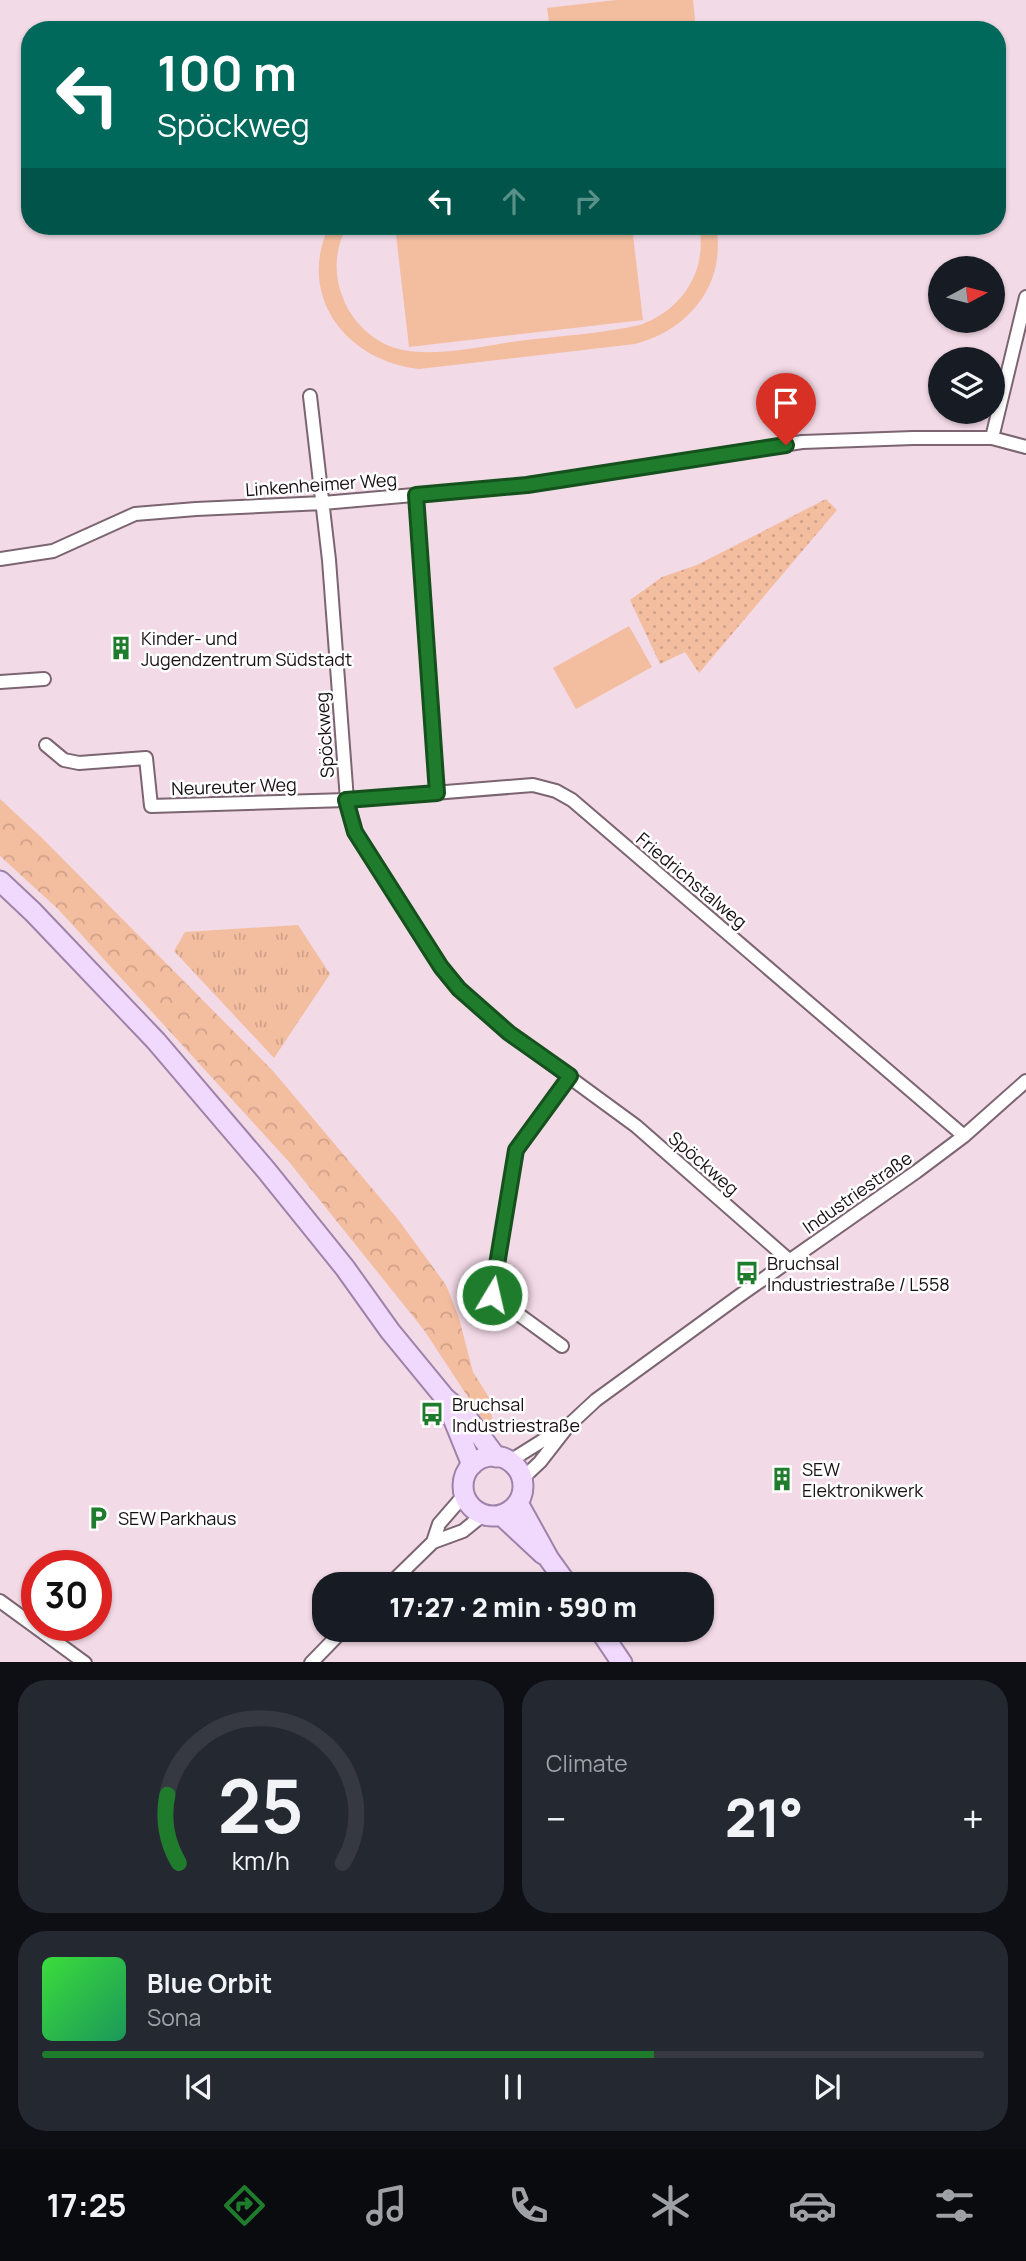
<!DOCTYPE html>
<html lang="en">
<head>
<meta charset="utf-8">
<style>
	:root { --surface:#171b24; --page:#242831; --text:#f1f3f6; --muted:#9ea1a6; --line:#363941; --accent:#1f7c2d }
	body { margin:0; font-family:Manrope,sans-serif; background:var(--page); color:var(--text); height:100vh; display:flex; flex-direction:column; font-size:26px; white-space:nowrap }
	* { box-sizing:border-box; margin:0 }
	p { font-size:23px; color:var(--muted) }
	.icon { flex:none; width:38px; height:38px; fill:none; stroke:currentColor; stroke-width:2; stroke-linecap:round; stroke-linejoin:round }
	.map { position:relative; height:1662px; overflow:hidden }
	.panel { display:flex; flex-direction:column; gap:18px; padding:18px; background:#0d0f14; flex:1 }
	.panel>* { flex:none }
	.banner { position:absolute; left:21px; top:21px; width:985px; height:214px; border-radius:28px; box-shadow:0 2px 5px #0004; background:#00695c; color:#fff; overflow:hidden }
	.needle { width:46px; rotate:83deg }
	.buttons { position:absolute; left:928px; top:256px; display:grid; gap:14px }
	.buttons a { display:grid; place-items:center; width:77px; height:77px; border-radius:50%; background:var(--surface); box-shadow:0 2px 5px #0004; font-size:35px }
	.speed { position:absolute; left:21px; top:1550px; display:flex; gap:14px; font-size:35px; font-weight:700; text-align:center }
	.speed>* { display:grid; place-content:center; width:91px; height:91px; border-radius:50%; background:var(--surface); box-shadow:0 2px 5px #0004; line-height:1 }
	.speed .limit { border:10px solid #d22; background:#fff; color:#111 }
	.pin { position:absolute; display:grid; place-items:center; width:60px; height:60px; color:#fff; margin:-72px -30px; border-radius:50% 50% 50% 0; rotate:-45deg; box-shadow:0 0 7px #0007 }
	.pin .icon { rotate:45deg }
	.me { position:absolute; width:77px; margin:-38px; rotate:9deg; stroke-linejoin:round; filter:drop-shadow(0 0 5px #0008) }
	.turn { display:flex; align-items:center; gap:24px; height:147px; padding:0 21px; font-size:32px }
	.turn .icon { width:91px; height:91px; stroke-width:2.5 }
	.turn b { display:block; font-size:49px; line-height:60px }
	.lanes { display:flex; align-items:center; height:66px; padding:0 21px; background:#0003; justify-content:center; gap:35px; direction:ltr }
	.lanes .off { opacity:.35 }
	.big { font-size:52px; font-weight:800; line-height:1.1 }
	.panel .card { flex:1; display:flex; flex-direction:column; justify-content:center; gap:10px; min-width:0; padding:0 24px; border-radius:28px; background:var(--page) }
	.panel .dial { align-items:center; gap:0 }
	.dial svg { height:182px; overflow:visible; fill:none; stroke:var(--line); stroke-width:7; stroke-linecap:round; text-anchor:middle }
	.dial text { fill:var(--text); stroke:none }
	.song { display:flex; align-items:center; gap:21px }
	.cover { width:84px; height:84px; border-radius:10px; background:linear-gradient(135deg,hsl(120 70% 55%),hsl(150 70% 35%)) }
	.played { height:7px; border-radius:4px; background:linear-gradient(90deg,var(--accent) 65%,var(--line) 65%) }
	.keys { display:flex; justify-content:space-around; direction:ltr }
	.heat { display:flex; justify-content:space-between; align-items:center; font-size:38px; direction:ltr }
	.panel .tiles { flex:1; display:grid; gap:18px; grid-template-columns:1fr 1fr }
	.card:last-child { grid-column:span 2 }
	.trip { position:absolute; left:312px; top:1572px; width:402px; height:70px; border-radius:28px; background:var(--surface); box-shadow:0 2px 5px #0004; font-weight:800; line-height:70px; text-align:center }
	.tab-bar { display:flex; height:112px; justify-content:space-around; align-items:center; background:#090b0e; color:var(--muted) }
	.tab-bar .icon { width:49px; height:49px }
	.tab-bar .active { color:var(--accent) }
	.tab-bar b { font-size:32px; color:var(--text) }
	.map>svg:first-child { display:block }
	.grass { fill:#f3bda0 }
	.forest { fill:url(#forest-crowns) }
	.park { fill:url(#park-tufts) }
	.garden { fill:url(#garden-dots) }
	.lines { fill:none; stroke-linecap:round; stroke-linejoin:round }
	.street-casing { stroke:#7b6571; stroke-width:16 }
	.primary-casing { stroke:#9e82aa; stroke-width:23 }
	.street { stroke:#fff; stroke-width:12 }
	.primary { stroke:#f0d9fd; stroke-width:19 }
	.route-casing { stroke:#14511d; stroke-width:18 }
	.route { stroke:#1f7c2d; stroke-width:12 }
	.labels { text-anchor:middle; dominant-baseline:central; stroke-width:5; stroke-linejoin:round; paint-order:stroke }
	.street-label { font-size:18px; fill:#181014; stroke:#fff }
	.poi-label { font-size:18px; fill:#181014; stroke:#fff; text-anchor:start }
</style>
</head>
<body>
<div class="map">
<svg width="1026" height="1663" viewBox="0 0 1026 1663">
	<defs>
		<pattern id="forest-crowns" width="20" height="18" patternUnits="userSpaceOnUse" patternTransform="scale(1.75)"><rect width="20" height="18" fill="#f3bda0"/><path d="M2 6a3 3 0 1 1 6 0M12 15a3 3 0 1 1 6 0" fill="none" stroke="#d0a189"/></pattern>
		<pattern id="park-tufts" width="24" height="20" patternUnits="userSpaceOnUse" patternTransform="scale(1.75)"><rect width="24" height="20" fill="#f3bda0"/><path d="M3 7l-1-3M5 7V3M7 7l1-3M15 17l-1-3M17 17v-4M19 17l1-3" fill="none" stroke="#d0a189"/></pattern>
		<pattern id="garden-dots" width="8" height="8" patternUnits="userSpaceOnUse" patternTransform="scale(1.75)"><rect width="8" height="8" fill="#f3bda0"/><path d="M2 2h.1M6 6h.1" fill="none" stroke="#d0a189" stroke-width="1.8" stroke-linecap="round"/></pattern>
	</defs>
	<rect width="100%" height="100%" fill="#f3dae7"/>
	<path class="grass" d="M616 0H693L696 30H550L547 8Z
		M329 226H347C335 248 333 274 343 298 351 320 372 341 395 348 430 359 481 346 518 341 558 336 600 334 640 325 682 310 708 271 699 226H716C727 284 689 330 635 344L419 369C347 361 296 297 329 226Z
		M395 226H632L643 320 409 347Z
		M629 626 652 667 576 709 553 668Z"/>
	<path class="forest" d="M0 799 42 838 273 1071 397 1218 446 1285 459 1318 473 1372 490 1399 492 1419 485 1423 424 1330 290 1163 58 909 0 856Z"/>
	<path class="park" d="M298 925 330 974 274 1058 174 951 185 932Z"/>
	<path class="garden" d="M826 499 837 510 699 673 685 652 660 664 630 600 662 577 697 565Z"/>
	<g class="lines">
		<g class="street-casing">
			<path id="street" d="M310 396 329 560 347 800 355 832 441 967 459 989 509 1033 636 1126 790 1261
				M992 438 1026 297
				M416 495 437 793
				M0 559 53 551 135 514 196 509 323 503 528 485 802 442 913 438H992L1026 447
				M0 682 44 679
				M46 745 64 760 79 763 146 758 151 806 347 800 533 785 556 791 572 800 964 1136
				M562 1346 492 1295 516 1150 570 1076
				M510 1461 561 1429
				M522 1479 540 1462 568 1426 596 1400 739 1296 916 1172 964 1136 1026 1081
				M433 1542 463 1531 484 1514
				M390 1584 433 1542 439 1524 465 1494
				M0 1601 85 1663
				M311 1663 344 1629"/>
		</g>
		<g class="primary-casing">
			<path id="primary" d="M0 881 33 912 156 1041 266 1170 345 1268 390 1331 445 1398 465 1415 496 1457
				M446 1401 472 1465
				M463 1486a30 30 0 1 1 60 0a30 30 0 1 1-60 0Z
				M518 1503 549 1559 567 1584
				M501 1515 543 1554
				M599 1629 622 1663"/>
		</g>
		<use href="#street" class="street"/>
		<use href="#primary" class="primary"/>
	</g>
	<g class="lines">
		<g class="route-casing">
			<path id="route" d="M492 1295 516 1150 570 1076 509 1033 459 989 441 967 355 832 346 800 437 793 416 495 527 485 786 445"/>
		</g>
		<use href="#route" class="route"/>
	</g>
	<defs>
		<g id="building-bare" transform="scale(1.89)"><path d="M-4-6H4V6H1V3H-1V6H-4ZM-2.5-4.3h1.7v1.8h-1.7ZM.8-4.3h1.7v1.8H.8ZM-2.5-1h1.7V.8h-1.7ZM.8-1h1.7V.8H.8Z" fill="#1f7c2d" stroke="#fff" stroke-width="2.5" paint-order="stroke"/></g>
		<g id="bus-bare" transform="scale(1.89)"><path d="M-5-6H5V4H4V6H2V4H-2V6H-4V4H-5ZM-3.5-4V0h7V-4ZM-3.5 1.2v1.5H-2V1.2ZM2 1.2v1.5H3.5V1.2Z" fill="#1f7c2d" stroke="#fff" stroke-width="2.5" paint-order="stroke"/></g>
		<g id="parking-bare" transform="scale(1.89)"><path d="M-3.5-5.5H1a3.5 3.5 0 0 1 0 7H-1V5.5H-3.5ZM-1-3.4V-.6H.8a1.4 1.4 0 0 0 0-2.8Z" fill="#1f7c2d" stroke="#fff" stroke-width="2.5" paint-order="stroke"/></g>
	</defs>
	<g fill-rule="evenodd">
		<use href="#building-bare" x="121" y="648"/>
		<use href="#bus-bare" x="747" y="1273"/>
		<use href="#bus-bare" x="432" y="1414"/>
		<use href="#building-bare" x="782" y="1479"/>
		<use href="#parking-bare" x="98" y="1518"/>
	</g>
	<g class="labels">
		<g class="street-label">
			<text transform="translate(321 484) rotate(-4)">Linkenheimer Weg</text>
			<text transform="translate(324 735) rotate(-94)">Spöckweg</text>
			<text transform="translate(234 786) rotate(-2)">Neureuter Weg</text>
			<text transform="translate(692 880) rotate(40)">Friedrichstalweg</text>
			<text transform="translate(704 1163) rotate(41)">Spöckweg</text>
			<text transform="translate(857 1192) rotate(-35)">Industriestraße</text>
		</g>
		<g class="poi-label">
			<text x="141" y="638">Kinder- und<tspan x="141" dy="21">Jugendzentrum Südstadt</tspan></text>
			<text x="767" y="1263">Bruchsal<tspan x="767" dy="21">Industriestraße / L558</tspan></text>
			<text x="452" y="1404">Bruchsal<tspan x="452" dy="21">Industriestraße</tspan></text>
			<text x="802" y="1469">SEW<tspan x="802" dy="21">Elektronikwerk</tspan></text>
			<text x="118" y="1518">SEW Parkhaus</text>
		</g>
	</g>
</svg>
<div class="buttons">
<a><svg class="needle" viewBox="-14 -14 28 28"><path d="M0-13l5 13h-10z" fill="#e53935"/><path d="M0 13l5-13h-10z" fill="#9ea1a6"/></svg></a>
<a><svg class="icon" aria-label="layers" viewBox="0 0 24 24"><path d="M12 4l9 5-9 5-9-5zM3 14l9 5 9-5"/></svg></a>
</div>
<div class="speed"><div class="limit">30</div></div>
<div class="pin" style="left:786px;top:445px;background:#d93025"><svg class="icon" aria-label="arrive" viewBox="0 0 24 24"><path d="M6 21V4h12l-3 4 3 4H6"/></svg></div>
<svg class="me" style="left:492px;top:1295px" viewBox="-20 -20 40 40"><circle r="17" fill="#1f7c2d" stroke="#fff" stroke-width="3"/><path d="M0-11L8 9 0 5-8 9z" fill="#fff"/></svg>
<div class="trip">17:27 · 2 min · 590 m</div>
<div class="banner">
<div class="turn"><svg class="icon" aria-label="left" viewBox="0 0 24 24"><path d="M17 20v-9H6M10 6l-5 5 5 5"/></svg><div><b>100 m</b>Spöckweg</div></div>
<div class="lanes"><svg class="icon" aria-label="left" viewBox="0 0 24 24"><path d="M17 20v-9H6M10 6l-5 5 5 5"/></svg><svg class="icon off" aria-label="ahead" viewBox="0 0 24 24"><path d="M12 20V5M6 11l6-6 6 6"/></svg><svg class="icon off" aria-label="right" viewBox="0 0 24 24"><path d="M7 20v-9h11M14 6l5 5-5 5"/></svg></div>
</div>
</div>
<section class="panel">
<div class="tiles">
<div class="card dial"><svg viewBox="0 0 100 80">
<path d="M14 69A42 42 0 1 1 86 69"/>
<path d="M14 69A42 42 0 0 1 9 39" stroke="#1f7c2d"/>
<text x="50" y="56" font-size="32" font-weight="700">25</text>
<text x="50" y="72" font-size="11">km/h</text>
</svg></div>
<div class="card"><p>Climate</p>
<div class="heat"><a>−</a><b class="big">21°</b><a>+</a></div>
</div>
<div class="card">
<div class="song"><i class="cover"></i><div><b>Blue Orbit</b><p>Sona</p></div></div>
<div class="played"></div>
<div class="keys"><svg class="icon" aria-label="previous" viewBox="0 0 24 24"><path d="M18 5L8 12l10 7zM5 5v14"/></svg><svg class="icon" aria-label="pause" viewBox="0 0 24 24"><path d="M8 5v14M16 5v14"/></svg><svg class="icon" aria-label="next" viewBox="0 0 24 24"><path d="M6 5l10 7-10 7zM19 5v14"/></svg></div>
</div>
</div>
</section>
<nav class="tab-bar">
<b>17:25</b>
<svg class="icon active" aria-label="directions" viewBox="0 0 24 24"><path d="M12 3l9 9-9 9-9-9zM9 14v-3h6M13 9l2 2-2 2"/></svg>
<svg class="icon" aria-label="music" viewBox="0 0 24 24"><path d="M9 18V5l10-2v13"/><circle cx="6" cy="18" r="3"/><circle cx="16" cy="16" r="3"/></svg>
<svg class="icon" aria-label="phone" viewBox="0 0 24 24"><path d="M5 4h4l2 5-3 2q2 4 5 5l2-3 5 2v4C11 20 4 13 5 4z"/></svg>
<svg class="icon" aria-label="climate" viewBox="0 0 24 24"><path d="M12 3v18M4 7l16 10M4 17L20 7"/></svg>
<svg class="icon" aria-label="car" viewBox="0 0 24 24"><path d="M5 17H2v-5l4-1 3-4h7l3 4 3 1v5h-3M9 17h6M6 11h13"/><circle cx="7" cy="17" r="2"/><circle cx="17" cy="17" r="2"/></svg>
<svg class="icon" aria-label="filters" viewBox="0 0 24 24"><path d="M4 7h16M4 17h16"/><circle cx="9" cy="7" r="2"/><circle cx="15" cy="17" r="2"/></svg>
</nav>
</body>
</html>
